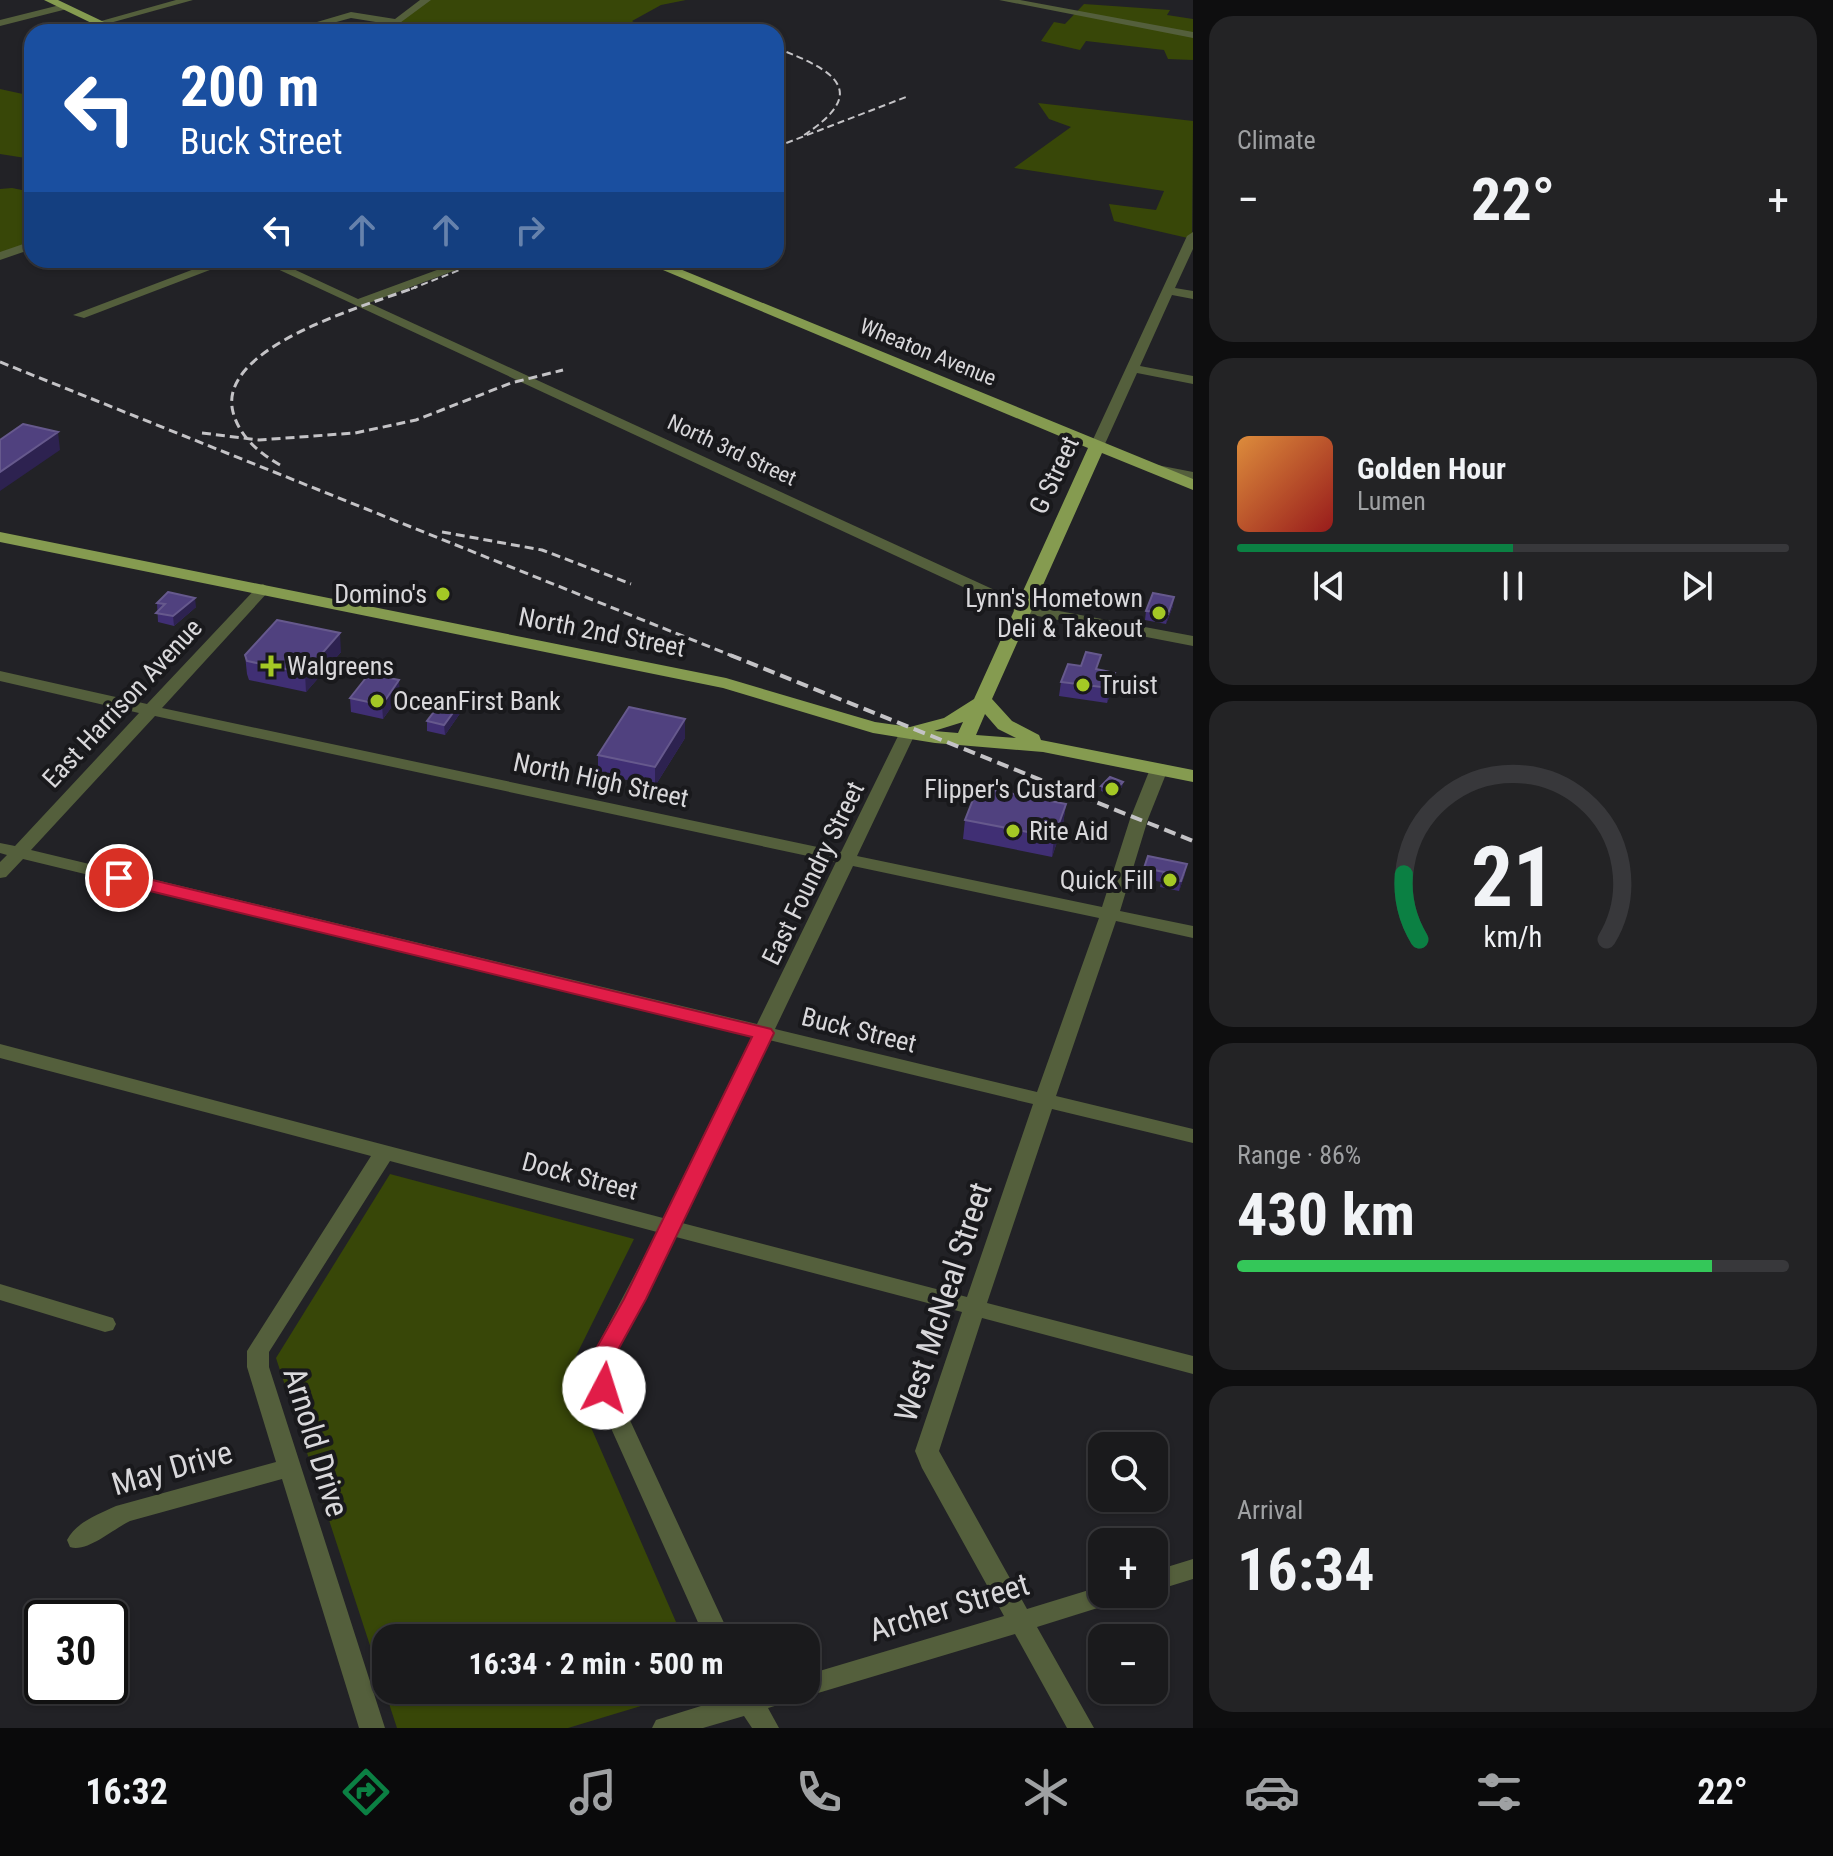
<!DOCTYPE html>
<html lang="en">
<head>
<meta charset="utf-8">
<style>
	:root { --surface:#1a1a1c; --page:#232325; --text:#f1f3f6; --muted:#9fa1a3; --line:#38383b; --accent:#0b8043 }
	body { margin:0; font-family:"Roboto Condensed",sans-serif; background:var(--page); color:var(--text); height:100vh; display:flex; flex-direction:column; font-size:30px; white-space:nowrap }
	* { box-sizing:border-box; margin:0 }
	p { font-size:26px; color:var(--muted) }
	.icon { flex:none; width:44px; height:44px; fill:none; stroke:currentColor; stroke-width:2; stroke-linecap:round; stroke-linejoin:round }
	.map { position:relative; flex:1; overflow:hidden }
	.side { display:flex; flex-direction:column; gap:16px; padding:16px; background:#0e0e0f; width:640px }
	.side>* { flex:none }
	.banner { position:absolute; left:24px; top:24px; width:760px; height:244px; border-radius:24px; box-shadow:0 2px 6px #0004,0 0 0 2px var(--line); background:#1a4fa0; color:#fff; overflow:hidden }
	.controls { position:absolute; left:1088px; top:1432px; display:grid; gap:16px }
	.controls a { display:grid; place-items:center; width:80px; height:80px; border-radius:16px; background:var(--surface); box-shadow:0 2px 6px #0004,0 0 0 2px var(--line); font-size:40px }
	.speed { position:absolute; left:24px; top:1600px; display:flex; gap:16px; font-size:40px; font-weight:700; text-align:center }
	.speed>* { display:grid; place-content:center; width:104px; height:104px; border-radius:50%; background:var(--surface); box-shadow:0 2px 6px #0004,0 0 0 2px var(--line); line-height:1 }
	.speed .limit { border:4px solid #111; border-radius:12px; background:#fff; color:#111 }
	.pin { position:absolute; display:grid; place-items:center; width:68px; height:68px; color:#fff; margin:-34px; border:4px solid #fff; border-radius:50%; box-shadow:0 2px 8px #0007 }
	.me { position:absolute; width:88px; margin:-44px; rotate:5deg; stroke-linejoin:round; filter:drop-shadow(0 0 6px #0008) }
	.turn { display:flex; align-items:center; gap:28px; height:168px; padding:0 24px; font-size:36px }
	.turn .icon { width:104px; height:104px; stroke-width:2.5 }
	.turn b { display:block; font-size:56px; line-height:68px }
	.lanes { display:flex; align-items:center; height:76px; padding:0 24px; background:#0003; justify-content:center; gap:40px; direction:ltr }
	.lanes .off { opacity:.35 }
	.big { font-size:60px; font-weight:700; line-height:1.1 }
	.side .tile { flex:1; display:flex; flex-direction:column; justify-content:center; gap:12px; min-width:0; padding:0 28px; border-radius:24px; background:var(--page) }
	.side .dial { align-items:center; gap:0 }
	.dial svg { height:208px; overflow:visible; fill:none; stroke:var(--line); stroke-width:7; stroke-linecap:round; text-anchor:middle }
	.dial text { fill:var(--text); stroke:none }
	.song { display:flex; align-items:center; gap:24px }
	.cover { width:96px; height:96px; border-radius:12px; background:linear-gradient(135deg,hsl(30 70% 55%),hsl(0 70% 35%)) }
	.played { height:8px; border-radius:4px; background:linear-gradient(90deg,var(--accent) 50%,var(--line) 50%) }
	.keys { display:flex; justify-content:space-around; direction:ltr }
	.heat { display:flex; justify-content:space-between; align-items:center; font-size:44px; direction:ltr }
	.charge { height:12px; border-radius:6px; background:linear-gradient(90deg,#34c759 86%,var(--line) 0) }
	.trip { position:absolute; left:372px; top:1624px; width:448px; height:80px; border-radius:24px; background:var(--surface); box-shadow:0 2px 6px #0004,0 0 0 2px var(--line); font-weight:700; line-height:80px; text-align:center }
	.tabs { display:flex; height:128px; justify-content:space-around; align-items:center; background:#0a0a0b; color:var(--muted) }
	.tabs .icon { width:56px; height:56px }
	.tabs .selected { color:var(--accent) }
	.tabs b { font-size:36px; color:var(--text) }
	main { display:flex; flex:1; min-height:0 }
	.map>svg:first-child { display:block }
	.green { fill:#384708 }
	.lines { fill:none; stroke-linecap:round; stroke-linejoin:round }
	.minor { fill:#545f3c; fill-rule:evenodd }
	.major { fill:#859b50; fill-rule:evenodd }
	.rail-far2 { stroke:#c4c3c6; stroke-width:2; stroke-dasharray:7 4; stroke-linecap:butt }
	.rail-far1 { stroke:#c4c3c6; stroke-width:3; stroke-dasharray:9 5; stroke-linecap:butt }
	.rail { stroke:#c4c3c6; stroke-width:4; stroke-dasharray:12 6; stroke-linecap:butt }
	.wall { fill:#402f74 }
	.shaded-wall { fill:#2d2250 }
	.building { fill:#50417f; stroke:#66598d; stroke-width:2 }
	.route { fill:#e11d48; stroke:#92132f; stroke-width:2 }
	.poi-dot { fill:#a4c825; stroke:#19191c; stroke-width:3 }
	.labels { text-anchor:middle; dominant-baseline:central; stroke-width:8; stroke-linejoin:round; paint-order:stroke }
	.far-street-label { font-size:22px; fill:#d9d8db; stroke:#19191c }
	.street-label { font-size:26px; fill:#d9d8db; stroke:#19191c }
	.poi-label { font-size:26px; fill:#d9d8db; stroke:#19191c; text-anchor:end }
	.near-street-label { font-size:32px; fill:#d9d8db; stroke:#19191c }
</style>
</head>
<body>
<main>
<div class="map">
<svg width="1193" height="1728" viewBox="0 0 1193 1728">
	<rect width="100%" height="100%" fill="#222226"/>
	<path class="green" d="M427 0H686L661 5 632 21 637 24 629 27 635 32H462L397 23Z
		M1084 4 1170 10 1167 15 1193 19V60L1168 59 1164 50 1086 41 1080 50 1041 41 1054 22 1065 24Z
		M0 89 32 96V159L0 154Z
		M1038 103 1193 121 1192 239 1114 221 1109 204 1156 210 1164 191 1014 168 1071 127 1049 119Z
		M12 188 32 192V245L0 257V189Z
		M390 1174 634 1239 570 1368 569 1377 683 1638H386V1690H694L568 1728H397L276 1358Z"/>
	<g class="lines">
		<path class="minor" d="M176 0H193L99 26 94 23Z
			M420 0H431L389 31 384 28 388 24 351 18 300 32H283L351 12 395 19Z
			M999 0H1020L1193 32V38Z
			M64 4 69 7 67 9 0 26V20Z
			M1193 232V249L1175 288 1193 291V299L1172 295 1140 366 1193 376V384L1137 373 1104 446 1097 450 1092 449 1090 446 1187 236Z
			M32 241V249L0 260V252Z
			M218 260H236L84 318 73 315Z
			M258 260H274L358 299 464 260H482L369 303 1027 605 1193 636V646L1017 612Z
			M1152 464 1193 472V480L1147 471 1145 468Z
			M263 584 271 589 268 592 162 708 841 852 899 734 907 729 915 734 857 856 1102 907 1130 819 1150 769 1159 764 1165 765 1168 769 1148 819 1120 911 1193 926V938L1116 921 1056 1096 1193 1129V1143L1052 1109 987 1303 1193 1356V1374L982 1318 939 1451 1027 1609 1102 1586V1594H1123L1120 1601 1037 1627 1094 1728H1067L1015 1634 768 1708 779 1728H752L744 1716 703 1728H652L656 1720 733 1696 730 1690H806V1675L1004 1616 922 1468 915 1451 962 1312 676 1237 614 1356 615 1388 731 1638H705L593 1388 592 1356 657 1232 390 1161 269 1352V1367L385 1728H359L282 1479 130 1521C113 1529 87 1553 70 1547L67 1540C76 1522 99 1514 116 1506L276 1462 247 1367V1351L371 1156 0 1058V1044L663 1218 752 1036 23 859 6 877 0 878V862L7 855 0 853V843L15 846 139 713 0 681V671L147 704 258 586ZM155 716 836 862 757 1024 31 850ZM853 866 1099 918 1037 1092 775 1029ZM769 1040 1033 1104 967 1297 682 1223Z
			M0 1284 113 1318 116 1324 113 1330 105 1332 0 1300Z
			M1193 1559V1579L1154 1591V1571Z"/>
		<path class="major" d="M44 0H58L125 32H110Z
			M639 260H658L1193 479V490L1102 453 992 699 1012 721 1039 735 1041 740 1193 770V782L1043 752 935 743 873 733 723 688 0 542V532L726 678 875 722 910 727 944 718 974 699 1088 448ZM985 714 998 729 1016 738 976 735ZM963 722 958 733 934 731Z"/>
		<path class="rail-far2" d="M700 23 727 32
			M776 48C835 70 872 92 801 137
			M776 147 906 97
			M411 289 485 260"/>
		<path class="rail-far1" d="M0 362 735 657
			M202 433 259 440 355 433 416 420 511 383 563 370
			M280 465C259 453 239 436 233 412 216 346 369 305 416 287
			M442 532 542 550 631 584"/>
		<path class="rail" d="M730 655 1193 841"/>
	</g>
	<path class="wall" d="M157 603 196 607 174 626 158 622Z
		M1173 606 1166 624 1145 620 1146 611Z
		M341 652 306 692 249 680 247 674 245 655Z
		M1099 670 1115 673 1113 687 1107 703 1059 696 1061 682Z
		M400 695 383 719 351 712 350 698Z
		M463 699V709L445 735 427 731V721Z
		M685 738 655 786 598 774V755Z
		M1123 782 1122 787 1114 796 1101 791V786Z
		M1066 804 1063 824 1052 857 963 839 965 820Z
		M1144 868 1185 874 1179 891 1160 887 1161 882 1142 878Z"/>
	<path class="shaded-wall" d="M58 432 60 450 0 491V472Z
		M1174 597 1173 606 1166 624 1168 614Z
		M195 598 196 607 174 626 173 616Z
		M340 633 341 652 306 692 305 673Z
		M1115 673 1113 687 1107 703 1109 688Z
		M399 680 400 695 383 719 382 705Z
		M463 699V709L445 735 444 725Z
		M685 719V738L655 786V767Z
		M1123 782 1122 787 1114 796 1115 791Z
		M1066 804 1063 824 1052 857 1054 837Z
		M1187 864 1185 874 1179 891 1181 881Z"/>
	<path class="building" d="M23 424 58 432 0 472V440Z
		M168 592 195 598 173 616 156 613 165 604 157 603Z
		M1153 593 1174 597 1168 614 1146 611Z
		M277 620 340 633 305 673 247 661 245 655Z
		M1086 652 1101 655 1096 669 1115 673 1109 688 1061 682 1068 664 1081 666Z
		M369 674 399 680 382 705 350 698Z
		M446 696 463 699 444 725 427 721Z
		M629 707 685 719 655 767 598 755Z
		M1110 777 1123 782 1115 791 1101 786Z
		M978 787 1066 804 1054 837 965 820Z
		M1148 856 1187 864 1181 881 1162 877 1164 872 1144 868Z"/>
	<path class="route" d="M119 872 771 1029 774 1033 646 1299 614 1357 615 1388 612 1394 604 1397 596 1394 592 1388V1356L624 1299 752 1037 113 882 110 878Z"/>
	<g class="poi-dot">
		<circle cx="443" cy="594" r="8"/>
		<circle cx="1159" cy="613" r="8"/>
		<path d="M267 654h8v8h8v8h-8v8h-8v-8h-8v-8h8z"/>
		<circle cx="1083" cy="685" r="8"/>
		<circle cx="377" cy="701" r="8"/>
		<circle cx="1112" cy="789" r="8"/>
		<circle cx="1013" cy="831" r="8"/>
		<circle cx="1170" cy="880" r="8"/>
	</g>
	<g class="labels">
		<g class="far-street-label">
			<text transform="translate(928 352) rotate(22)">Wheaton Avenue</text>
			<text transform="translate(732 450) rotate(25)">North 3rd Street</text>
		</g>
		<g class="street-label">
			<text transform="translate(1054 475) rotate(-65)">G Street</text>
			<text transform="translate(602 632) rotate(11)">North 2nd Street</text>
			<text transform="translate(122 703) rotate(-47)">East Harrison Avenue</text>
			<text transform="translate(601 780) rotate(12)">North High Street</text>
			<text transform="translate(813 873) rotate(-64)">East Foundry Street</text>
			<text transform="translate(859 1030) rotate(14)">Buck Street</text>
			<text transform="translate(580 1176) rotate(15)">Dock Street</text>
		</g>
		<g class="poi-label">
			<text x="427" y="594">Domino's</text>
			<text x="1143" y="598">Lynn's Hometown<tspan x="1143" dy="30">Deli &amp; Takeout</tspan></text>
			<text x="287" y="666" text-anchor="start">Walgreens</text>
			<text x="1099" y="685" text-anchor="start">Truist</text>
			<text x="393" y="701" text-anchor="start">OceanFirst Bank</text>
			<text x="1096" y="789">Flipper's Custard</text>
			<text x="1029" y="831" text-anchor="start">Rite Aid</text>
			<text x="1154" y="880">Quick Fill</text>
		</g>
		<g class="near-street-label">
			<text transform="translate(943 1302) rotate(-72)">West McNeal Street</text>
			<text transform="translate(316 1442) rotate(73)">Arnold Drive</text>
			<text transform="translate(172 1468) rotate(-16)">May Drive</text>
			<text transform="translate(949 1607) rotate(-17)">Archer Street</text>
		</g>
	</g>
</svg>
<div class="controls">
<a><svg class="icon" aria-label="search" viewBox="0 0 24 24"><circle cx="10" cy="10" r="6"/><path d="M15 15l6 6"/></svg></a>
<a>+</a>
<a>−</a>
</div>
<div class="speed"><div class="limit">30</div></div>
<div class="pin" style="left:119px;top:878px;background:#d93025"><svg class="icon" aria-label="arrive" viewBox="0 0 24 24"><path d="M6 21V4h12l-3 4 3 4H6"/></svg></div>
<svg class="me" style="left:604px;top:1388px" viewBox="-20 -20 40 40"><circle r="19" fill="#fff"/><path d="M0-13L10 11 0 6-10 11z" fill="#e11d48"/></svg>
<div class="trip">16:34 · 2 min · 500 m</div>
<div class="banner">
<div class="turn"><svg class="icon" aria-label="left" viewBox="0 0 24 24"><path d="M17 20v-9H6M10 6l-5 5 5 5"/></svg><div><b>200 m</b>Buck Street</div></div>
<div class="lanes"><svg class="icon" aria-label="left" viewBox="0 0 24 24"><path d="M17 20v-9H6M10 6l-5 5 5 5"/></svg><svg class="icon off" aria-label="ahead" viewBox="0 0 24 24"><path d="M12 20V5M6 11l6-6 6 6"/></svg><svg class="icon off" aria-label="ahead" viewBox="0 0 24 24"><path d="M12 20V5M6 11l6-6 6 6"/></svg><svg class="icon off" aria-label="right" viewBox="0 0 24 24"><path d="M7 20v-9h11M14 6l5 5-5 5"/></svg></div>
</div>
</div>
<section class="side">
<div class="tile"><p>Climate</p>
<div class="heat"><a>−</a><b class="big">22°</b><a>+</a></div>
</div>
<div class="tile">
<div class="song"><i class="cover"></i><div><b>Golden Hour</b><p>Lumen</p></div></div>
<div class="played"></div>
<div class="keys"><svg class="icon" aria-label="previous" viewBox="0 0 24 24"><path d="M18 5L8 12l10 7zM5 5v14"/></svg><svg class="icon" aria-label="pause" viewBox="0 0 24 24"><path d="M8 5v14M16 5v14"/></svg><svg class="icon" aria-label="next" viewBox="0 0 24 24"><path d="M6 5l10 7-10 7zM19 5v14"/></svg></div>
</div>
<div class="tile dial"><svg viewBox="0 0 100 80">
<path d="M14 69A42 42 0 1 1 86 69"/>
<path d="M14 69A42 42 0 0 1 8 44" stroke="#0b8043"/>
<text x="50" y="56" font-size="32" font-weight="700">21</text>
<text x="50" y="72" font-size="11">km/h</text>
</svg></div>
<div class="tile"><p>Range · 86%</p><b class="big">430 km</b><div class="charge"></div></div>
<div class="tile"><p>Arrival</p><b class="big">16:34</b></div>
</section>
</main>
<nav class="tabs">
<b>16:32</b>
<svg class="icon selected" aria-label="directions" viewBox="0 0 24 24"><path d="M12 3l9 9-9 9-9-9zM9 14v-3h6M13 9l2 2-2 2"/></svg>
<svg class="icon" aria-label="music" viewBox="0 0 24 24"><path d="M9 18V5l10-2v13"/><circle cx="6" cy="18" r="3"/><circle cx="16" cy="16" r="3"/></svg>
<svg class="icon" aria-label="phone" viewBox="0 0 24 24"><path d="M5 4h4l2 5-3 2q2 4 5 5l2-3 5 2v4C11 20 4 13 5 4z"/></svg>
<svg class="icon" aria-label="climate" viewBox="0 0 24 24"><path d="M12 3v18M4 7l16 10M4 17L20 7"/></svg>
<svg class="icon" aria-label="car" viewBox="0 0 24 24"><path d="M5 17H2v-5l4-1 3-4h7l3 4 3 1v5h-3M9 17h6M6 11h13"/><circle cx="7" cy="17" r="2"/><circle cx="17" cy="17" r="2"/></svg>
<svg class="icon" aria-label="filters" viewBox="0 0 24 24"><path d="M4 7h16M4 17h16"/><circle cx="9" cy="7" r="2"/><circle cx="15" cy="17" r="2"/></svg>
<b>22°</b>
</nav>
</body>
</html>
